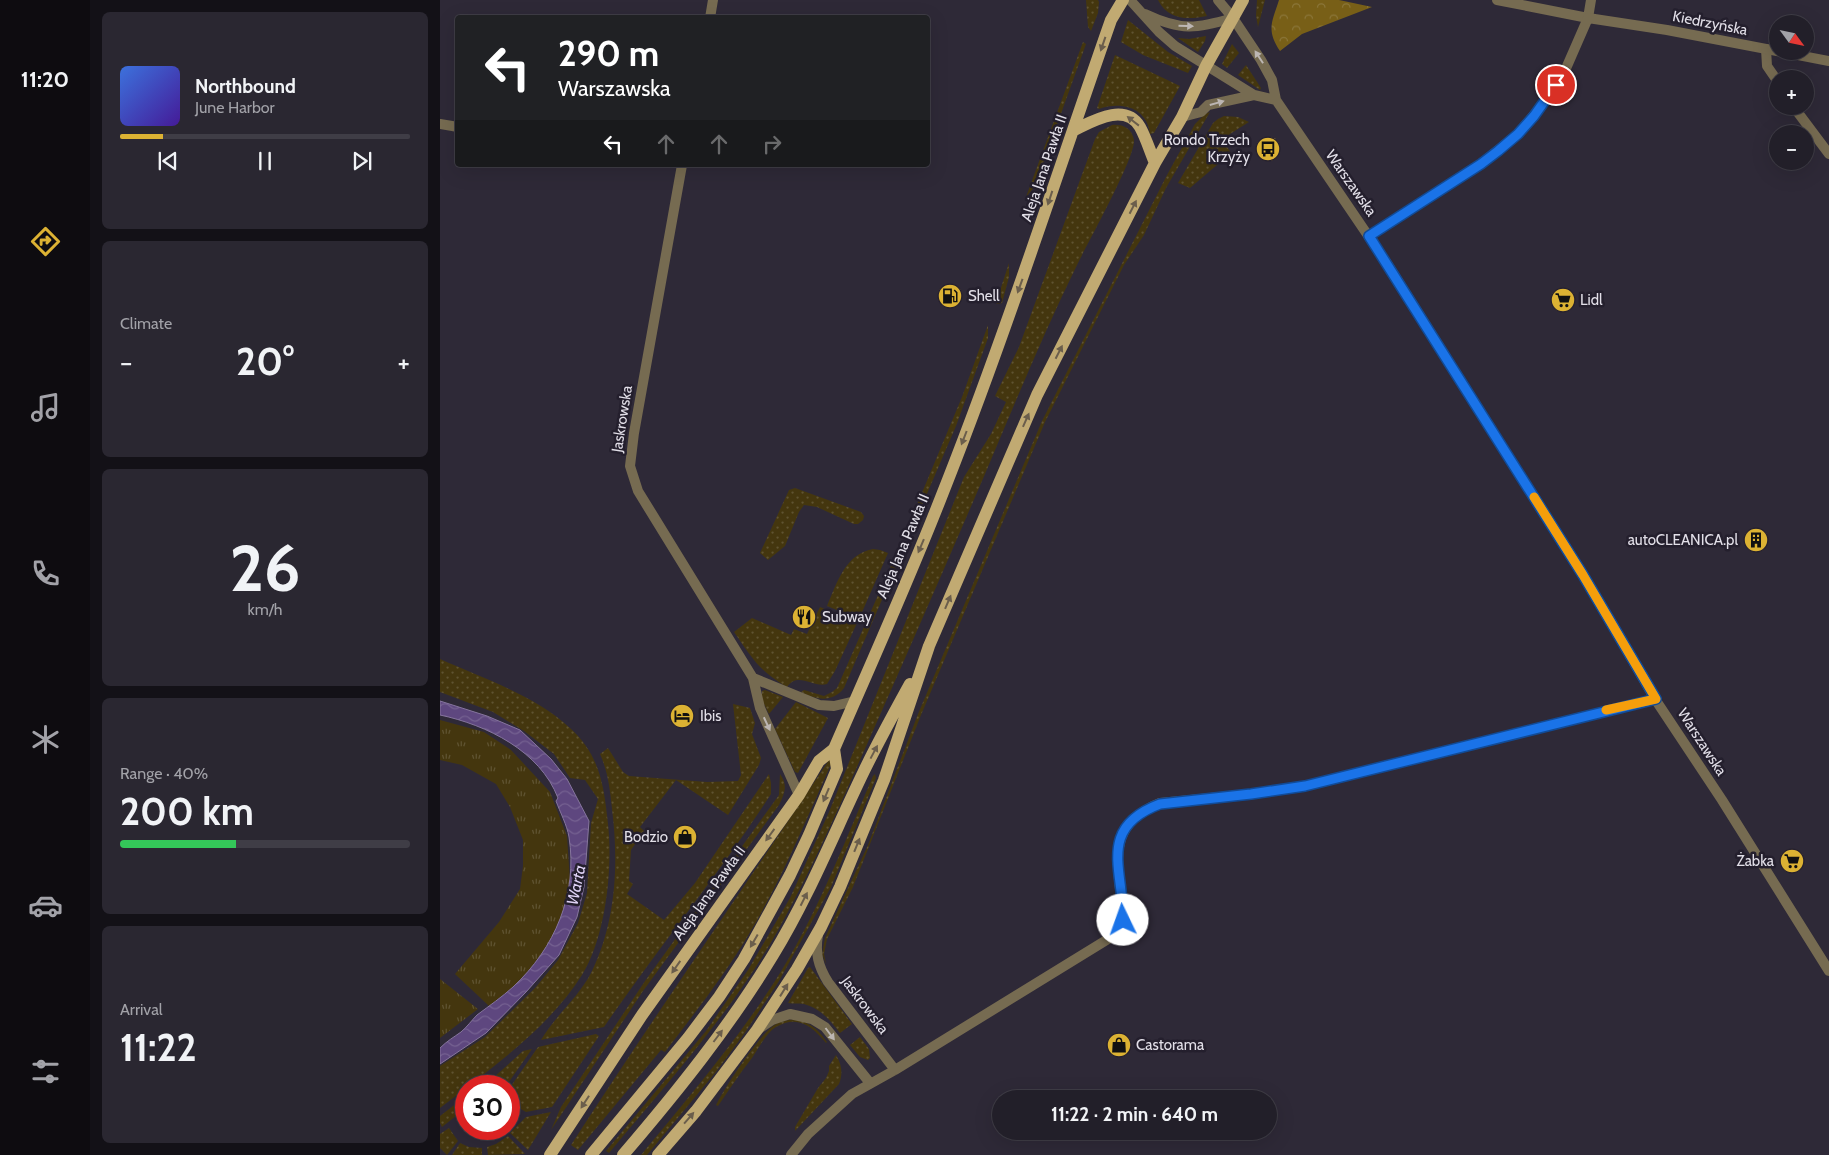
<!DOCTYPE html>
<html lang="en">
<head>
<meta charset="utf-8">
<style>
	:root { --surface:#221f29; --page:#2a2731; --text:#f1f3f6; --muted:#a2a2a8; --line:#3f3d46; --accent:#dcb233 }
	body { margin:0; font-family:Cabin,sans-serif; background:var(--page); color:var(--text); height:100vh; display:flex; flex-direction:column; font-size:19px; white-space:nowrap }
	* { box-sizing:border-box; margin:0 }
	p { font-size:16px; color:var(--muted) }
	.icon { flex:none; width:28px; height:28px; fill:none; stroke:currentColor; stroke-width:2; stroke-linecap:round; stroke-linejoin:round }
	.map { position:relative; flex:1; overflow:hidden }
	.panel { display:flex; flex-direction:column; gap:12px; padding:12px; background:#131117; width:350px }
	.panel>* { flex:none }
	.hud { position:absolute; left:15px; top:15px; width:475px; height:152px; border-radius:5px; box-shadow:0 5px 20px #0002,0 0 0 1px var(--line); background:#202124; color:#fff; overflow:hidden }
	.needle { width:32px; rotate:123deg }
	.fabs { position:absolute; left:1329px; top:15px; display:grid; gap:10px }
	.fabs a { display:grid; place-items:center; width:45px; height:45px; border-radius:50%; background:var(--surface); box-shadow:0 5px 20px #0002,0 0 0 1px var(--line); font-size:25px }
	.speed { position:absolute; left:15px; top:1075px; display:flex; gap:10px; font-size:25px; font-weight:700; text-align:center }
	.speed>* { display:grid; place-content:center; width:65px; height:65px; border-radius:50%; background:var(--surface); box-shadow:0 5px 20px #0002,0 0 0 1px var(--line); line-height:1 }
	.speed .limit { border:8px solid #d22; background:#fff; color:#111 }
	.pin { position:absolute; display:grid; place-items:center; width:42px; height:42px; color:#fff; margin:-21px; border:2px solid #fff; border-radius:50%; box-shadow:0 1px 5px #0007 }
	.me { position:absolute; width:55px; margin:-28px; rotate:357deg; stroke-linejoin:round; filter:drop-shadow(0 0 4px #0008) }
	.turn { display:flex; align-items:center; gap:18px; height:105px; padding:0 20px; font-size:22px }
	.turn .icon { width:65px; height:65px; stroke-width:2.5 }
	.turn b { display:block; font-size:35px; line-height:42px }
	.lanes { display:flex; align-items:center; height:48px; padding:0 20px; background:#0003; justify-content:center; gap:25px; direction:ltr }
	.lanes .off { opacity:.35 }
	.big { font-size:38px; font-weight:700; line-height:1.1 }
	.panel .card { flex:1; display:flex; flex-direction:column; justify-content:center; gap:8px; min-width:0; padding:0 18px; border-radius:8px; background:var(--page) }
	.panel .dial { align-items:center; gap:0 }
	.dial b { font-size:65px; line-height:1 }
	.song { display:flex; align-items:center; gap:15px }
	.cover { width:60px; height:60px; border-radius:8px; background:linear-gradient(135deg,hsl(220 70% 55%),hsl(260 70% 35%)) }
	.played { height:5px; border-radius:2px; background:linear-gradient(90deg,var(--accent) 15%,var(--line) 15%) }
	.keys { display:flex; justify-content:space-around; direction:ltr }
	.heat { display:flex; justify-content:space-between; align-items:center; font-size:28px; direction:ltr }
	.charge { height:8px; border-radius:4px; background:linear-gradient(90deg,#34c759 40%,var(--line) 0) }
	.trip { position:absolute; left:552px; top:1090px; width:285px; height:50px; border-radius:25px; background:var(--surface); box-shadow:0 5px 20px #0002,0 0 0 1px var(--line); font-weight:700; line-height:50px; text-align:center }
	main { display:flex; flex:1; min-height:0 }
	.tabs { display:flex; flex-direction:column; width:90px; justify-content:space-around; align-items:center; background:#0e0c10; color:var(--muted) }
	.tabs .icon { width:35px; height:35px }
	.tabs .active { color:var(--accent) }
	.tabs b { font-size:22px; color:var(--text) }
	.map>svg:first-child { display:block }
	.grass { fill:url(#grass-dots) }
	.forest { fill:url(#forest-crowns) }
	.park { fill:url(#park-tufts) }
	.water { fill:url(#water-waves); stroke:#86759e }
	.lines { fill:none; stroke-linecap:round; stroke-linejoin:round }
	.minor { stroke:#766b51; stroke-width:10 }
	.tertiary { stroke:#766b51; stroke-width:10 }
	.primary { stroke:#c1aa72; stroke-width:12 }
	.oneway { fill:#bcb6b3 }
	.oneway2 { fill:#6b5e4c }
	.route-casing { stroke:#114b97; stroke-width:12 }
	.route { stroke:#1a73e8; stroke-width:9 }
	.slow { stroke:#f59e0b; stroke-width:9 }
	.labels { text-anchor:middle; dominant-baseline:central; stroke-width:5; stroke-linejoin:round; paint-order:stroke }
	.street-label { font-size:15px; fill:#e2dfe8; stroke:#241f2d }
	.poi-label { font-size:15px; fill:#e2dfe8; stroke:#241f2d; text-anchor:start }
	.water-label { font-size:16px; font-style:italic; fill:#e1d4f7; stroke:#241f2d }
</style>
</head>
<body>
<main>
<nav class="tabs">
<b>11:20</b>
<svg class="icon active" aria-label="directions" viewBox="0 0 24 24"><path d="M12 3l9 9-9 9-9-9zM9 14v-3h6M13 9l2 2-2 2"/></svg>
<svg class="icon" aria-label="music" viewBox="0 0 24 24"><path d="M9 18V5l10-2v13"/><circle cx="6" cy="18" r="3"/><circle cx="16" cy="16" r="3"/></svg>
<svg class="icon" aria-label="phone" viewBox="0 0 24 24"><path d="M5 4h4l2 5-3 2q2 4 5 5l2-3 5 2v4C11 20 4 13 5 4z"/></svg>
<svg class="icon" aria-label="climate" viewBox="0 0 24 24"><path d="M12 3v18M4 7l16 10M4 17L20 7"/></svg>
<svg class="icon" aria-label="car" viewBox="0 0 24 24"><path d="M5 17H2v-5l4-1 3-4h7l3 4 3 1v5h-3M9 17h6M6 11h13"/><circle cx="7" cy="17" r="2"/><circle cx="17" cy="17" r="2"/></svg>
<svg class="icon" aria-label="filters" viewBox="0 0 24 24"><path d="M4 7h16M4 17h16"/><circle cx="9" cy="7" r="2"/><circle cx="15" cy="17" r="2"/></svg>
</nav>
<section class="panel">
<div class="card">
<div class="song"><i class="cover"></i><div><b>Northbound</b><p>June Harbor</p></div></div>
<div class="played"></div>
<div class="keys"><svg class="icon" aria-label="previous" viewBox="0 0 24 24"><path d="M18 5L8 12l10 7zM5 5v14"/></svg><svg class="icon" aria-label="pause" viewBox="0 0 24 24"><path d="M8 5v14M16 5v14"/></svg><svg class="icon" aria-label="next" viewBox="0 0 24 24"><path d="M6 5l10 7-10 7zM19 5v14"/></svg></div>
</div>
<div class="card"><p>Climate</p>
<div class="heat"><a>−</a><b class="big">20°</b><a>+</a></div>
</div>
<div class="card dial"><b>26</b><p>km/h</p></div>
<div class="card"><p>Range · 40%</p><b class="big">200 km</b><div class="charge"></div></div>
<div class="card"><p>Arrival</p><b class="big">11:22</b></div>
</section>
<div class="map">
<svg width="1389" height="1155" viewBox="0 0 1389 1155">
	<defs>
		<pattern id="grass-dots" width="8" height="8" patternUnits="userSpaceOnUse" patternTransform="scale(1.25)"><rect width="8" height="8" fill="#44360e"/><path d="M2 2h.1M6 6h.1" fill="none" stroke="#5f5331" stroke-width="1.8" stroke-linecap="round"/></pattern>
		<pattern id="forest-crowns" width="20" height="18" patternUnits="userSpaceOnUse" patternTransform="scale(1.25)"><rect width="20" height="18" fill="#785f17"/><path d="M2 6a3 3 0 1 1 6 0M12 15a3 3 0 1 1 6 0" fill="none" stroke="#8b7639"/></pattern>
		<pattern id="park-tufts" width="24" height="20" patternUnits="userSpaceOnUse" patternTransform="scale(1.25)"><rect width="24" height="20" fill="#44360e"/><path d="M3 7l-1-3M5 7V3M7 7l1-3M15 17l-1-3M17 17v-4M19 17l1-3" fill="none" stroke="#5f5331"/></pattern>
		<pattern id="water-waves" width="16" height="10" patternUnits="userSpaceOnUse" patternTransform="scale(1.25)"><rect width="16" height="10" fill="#5e477f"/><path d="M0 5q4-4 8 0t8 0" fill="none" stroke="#756191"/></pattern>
	</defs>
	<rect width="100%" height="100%" fill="#2e2937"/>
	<path class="grass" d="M646 0H658L659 2 658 13 651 31 648 27Z
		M718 0H759L767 16C748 20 728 20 718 0Z
		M817 0H825L818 27 816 16Z
		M688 20 728 52 752 66 748 73 703 55 681 42Z
		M766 36 765 41 758 52 738 38 749 39Z
		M643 42 646 44 595 186 586 197Z
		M792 44 799 53 787 68 782 64Z
		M675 55 740 86 714 133 710 134C707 107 681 101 659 109L657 108Z
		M806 65 821 88 820 90 798 75Z
		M770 112 726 188 704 235 684 265 605 422 481 715 413 887 387 939 384 954 386 964 382 954 385 938 428 845 478 714 602 421 727 175 755 124 765 114Z
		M784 116 798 117 809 122 782 139 791 153 750 188 738 183 773 123 778 119Z
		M672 125C682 124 692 128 694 140 696 156 648 243 638 263 604 332 575 403 545 474 505 567 465 659 424 751 397 812 370 873 337 932 291 1013 228 1082 169 1153L166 1151 266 1031 308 970 350 898 389 812 524 477 551 434 566 402 555 396 579 347 655 139 659 132Z
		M569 263V277L562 303 558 304 556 303Z
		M548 325V338L516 426 474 524 466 531 522 397Z
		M355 488 421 512 424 516 423 520 418 524H414L377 507 364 505 359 512 345 546 328 560 320 553 349 490Z
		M433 549 440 550 448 553 419 619 387 606C397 583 405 554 433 549Z
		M454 559 456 567 404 688C392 703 377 700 361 692L364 690 384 696 392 692 397 688Z
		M380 607 417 623 395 671 387 684C373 688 358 671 347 687 319 671 312 658 294 632L312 618 351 635 354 629 367 634Z
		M0 659C43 678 96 696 130 728 160 755 164 786 168 824 173 867 166 937 142 975 108 1029 49 1070 0 1108V1066L45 1037 95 988 118 960 138 923 147 893 151 823 158 799 145 780 130 778 114 754 84 731 53 712 0 692Z
		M325 690 343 697 329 714 322 700V691Z
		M356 702 388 718 358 773 355 772 335 729Z
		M293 704 310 708 315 723 312 734 321 758 319 765 288 815 236 780 200 827 204 831 191 850 189 881 193 884 187 894 224 920 255 883 329 774 331 783V794C279 874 218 948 164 1027L101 1040C115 1016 138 998 151 973 176 923 179 864 172 809 170 789 168 772 160 754L168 748 183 772 189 776 267 782 298 781 301 775Z
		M389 760 392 762C366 820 342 879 309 934 284 976 254 1014 225 1052L221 1050 138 1150 131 1145C215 1015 303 889 389 760Z
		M340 774C348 785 345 793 339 805L203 991 111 1130 121 1107 205 981 339 795Z
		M435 774 436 778 391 887 339 981 304 1034 275 1073 207 1155H201C248 1098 295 1043 335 981 376 917 403 846 433 776Z
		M370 967 412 1024 400 1033C390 1020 381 1009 364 1004 358 1003 353 1004 348 1003L368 968Z
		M355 1019C372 1024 377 1028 387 1042L386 1043C373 1027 358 1014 336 1027 326 1033 319 1048 312 1058 300 1073 289 1090 278 1106L276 1105C285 1087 320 1033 336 1024 342 1021 348 1020 355 1019Z
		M156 1034 159 1036 112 1107 86 1112 69 1102V1089L98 1047Z
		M420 1037 429 1049 430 1058 428 1060 420 1057 410 1045Z
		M92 1049 66 1086H39L53 1078 83 1051Z
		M396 1055C402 1065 403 1074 399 1084L355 1131V1127L378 1088 386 1078 389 1071V1066Z
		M26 1096V1108L2 1127 0 1123V1116Z
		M111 1112 88 1150 70 1133 86 1117Z
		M9 1128 18 1141 7 1155 0 1148V1134Z
		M68 1136 85 1154 48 1155 47 1147 56 1144Z
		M20 1143 29 1147 42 1148V1155H12Z"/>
	<path class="forest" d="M839 0H899L932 7 862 34 840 51C826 30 832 22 839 0Z"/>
	<path class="park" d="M0 720 44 732 71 750 110 792 127 836 130 881 128 898 117 927 108 945 90 969 73 987 49 1006 15 974 59 922 80 889 83 866V840L70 807 56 784 22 765 0 760Z
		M0 979 38 1009 0 1038Z"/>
	<path class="water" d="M0 701 47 716 80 730 111 759 127 779 149 821 144 887 137 917 119 955 86 992 46 1033 0 1064V1048C7 1041 14 1037 21 1032 27 1027 32 1020 37 1015 49 1006 62 997 73 987 115 948 138 894 129 837 127 825 120 812 116 801L118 798C100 751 47 725 0 715Z"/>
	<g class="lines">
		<path class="minor" d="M1057 0 1148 18 1151 0
			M270 18 273 0
			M1326 49 1327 66 1338 82
			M1353 106 1389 154
			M0 124 18 127
			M242 165 194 433 190 466 198 491 313 678 320 708 359 795
			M313 678 379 705 394 706 415 701
			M378 935C375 953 378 966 388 982L455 1070
			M320 1028 332 1020 350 1014 372 1019 385 1027 430 1083
			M351 1155 368 1134 412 1094 455 1070 673 936C677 931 681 926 683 920 685 910 682 898 680 889 675 847 676 821 720 803L811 794 865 786 1215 699"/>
		<path class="tertiary" d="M690 0 719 32 735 46 814 95 836 100
			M778 0 793 18 821 60 832 80 836 100 946 262 1143 575 1215 699 1282 800 1389 971
			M705 14C741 31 756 29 793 18
			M742 117 761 112 768 105 814 95
			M929 236 1041 164 1078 134 1108 98 1124 73 1148 18 1227 30 1389 61"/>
		<path class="primary" d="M634 130C653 121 685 102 700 127 706 138 710 151 715 163
			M110 1155 202 1015 359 795 379 761 394 749C430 666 467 584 500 500 563 342 615 180 671 20L683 0
			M151 1155 248 1038 279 997 304 959 350 875 369 835 397 769 394 749
			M183 1155C237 1092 290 1026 333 955 369 896 394 833 424 771 438 742 454 713 470 684
			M218 1155 256 1111 317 1030 357 969 381 927 400 887 444 780 489 646 597 395 715 163 742 117 766 66 803 0"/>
	</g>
	<defs><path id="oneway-solid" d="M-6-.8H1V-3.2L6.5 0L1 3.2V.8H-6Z" transform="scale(1.25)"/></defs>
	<g class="oneway">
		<use href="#oneway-solid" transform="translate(746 26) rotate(2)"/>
		<use href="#oneway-solid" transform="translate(819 57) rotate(-123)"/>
		<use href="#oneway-solid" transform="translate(777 103) rotate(-16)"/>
		<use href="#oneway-solid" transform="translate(327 724) rotate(65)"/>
		<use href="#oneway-solid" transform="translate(390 1034) rotate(53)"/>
	</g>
	<g class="oneway2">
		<use href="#oneway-solid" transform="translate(663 44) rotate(109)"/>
		<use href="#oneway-solid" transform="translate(693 121) rotate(-142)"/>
		<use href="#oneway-solid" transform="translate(610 198) rotate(108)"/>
		<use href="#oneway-solid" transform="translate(693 207) rotate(-63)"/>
		<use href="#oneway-solid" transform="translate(580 286) rotate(110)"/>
		<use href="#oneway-solid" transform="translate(619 352) rotate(-63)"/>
		<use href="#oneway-solid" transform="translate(586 420) rotate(-66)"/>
		<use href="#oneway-solid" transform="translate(524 438) rotate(111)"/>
		<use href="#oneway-solid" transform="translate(481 546) rotate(113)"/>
		<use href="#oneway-solid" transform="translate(508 602) rotate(-67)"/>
		<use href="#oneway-solid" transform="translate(434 752) rotate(-62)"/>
		<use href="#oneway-solid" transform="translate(386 795) rotate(113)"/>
		<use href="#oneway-solid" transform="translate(330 835) rotate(126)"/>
		<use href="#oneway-solid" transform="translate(417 845) rotate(-68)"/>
		<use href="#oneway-solid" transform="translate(364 899) rotate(-63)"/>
		<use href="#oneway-solid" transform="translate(314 941) rotate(120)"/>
		<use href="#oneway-solid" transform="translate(236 967) rotate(125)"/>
		<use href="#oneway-solid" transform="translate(344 990) rotate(-58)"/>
		<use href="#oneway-solid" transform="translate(278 1036) rotate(-53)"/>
		<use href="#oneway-solid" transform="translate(145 1102) rotate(123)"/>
		<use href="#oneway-solid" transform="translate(249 1118) rotate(-49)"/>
	</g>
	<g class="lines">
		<g class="route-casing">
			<path id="route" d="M683 920C684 871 656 828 720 804L811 794 865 786 1216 699 1143 575 929 236 1041 164 1058 151 1078 134 1094 116 1116 85"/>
		</g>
		<use href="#route" class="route"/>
		<path class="slow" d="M1094 497 1143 575 1216 699 1166 710"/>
	</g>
	<defs>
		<g id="bus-disc" transform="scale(1.25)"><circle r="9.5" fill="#dcb233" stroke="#241f2d"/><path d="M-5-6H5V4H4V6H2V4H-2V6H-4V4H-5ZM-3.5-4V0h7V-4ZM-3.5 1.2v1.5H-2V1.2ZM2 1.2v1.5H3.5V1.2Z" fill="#111"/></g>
		<g id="fuel-disc" transform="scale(1.25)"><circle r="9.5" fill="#dcb233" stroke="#241f2d"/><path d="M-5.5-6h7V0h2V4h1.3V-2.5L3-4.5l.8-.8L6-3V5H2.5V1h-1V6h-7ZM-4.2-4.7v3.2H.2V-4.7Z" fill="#111"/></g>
		<g id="supermarket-disc" transform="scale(1.25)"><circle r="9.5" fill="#dcb233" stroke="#241f2d"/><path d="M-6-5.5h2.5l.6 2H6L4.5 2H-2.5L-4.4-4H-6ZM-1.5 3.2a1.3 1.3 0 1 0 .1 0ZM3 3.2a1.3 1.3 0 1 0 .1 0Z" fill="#111"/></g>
		<g id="building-disc" transform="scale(1.25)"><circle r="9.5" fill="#dcb233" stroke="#241f2d"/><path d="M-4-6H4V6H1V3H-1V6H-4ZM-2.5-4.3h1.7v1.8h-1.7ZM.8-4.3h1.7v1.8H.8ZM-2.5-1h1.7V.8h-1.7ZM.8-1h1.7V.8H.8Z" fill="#111"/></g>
		<g id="restaurant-disc" transform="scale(1.25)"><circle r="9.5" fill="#dcb233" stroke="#241f2d"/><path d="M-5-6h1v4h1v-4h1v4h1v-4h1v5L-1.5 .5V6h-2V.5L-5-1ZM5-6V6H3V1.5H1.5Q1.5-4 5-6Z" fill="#111"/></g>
		<g id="hotel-disc" transform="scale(1.25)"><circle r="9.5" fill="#dcb233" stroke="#241f2d"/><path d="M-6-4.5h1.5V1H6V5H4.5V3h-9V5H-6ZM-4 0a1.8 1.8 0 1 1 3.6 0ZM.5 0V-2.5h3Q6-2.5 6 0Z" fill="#111"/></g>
		<g id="shop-disc" transform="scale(1.25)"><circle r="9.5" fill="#dcb233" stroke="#241f2d"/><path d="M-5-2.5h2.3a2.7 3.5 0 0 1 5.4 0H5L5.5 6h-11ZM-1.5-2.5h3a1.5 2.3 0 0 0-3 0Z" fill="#111"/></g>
	</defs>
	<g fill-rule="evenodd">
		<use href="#bus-disc" x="828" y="149"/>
		<use href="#fuel-disc" x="510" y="296"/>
		<use href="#supermarket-disc" x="1123" y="300"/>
		<use href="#building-disc" x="1316" y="540"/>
		<use href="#restaurant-disc" x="364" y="617"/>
		<use href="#hotel-disc" x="242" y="716"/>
		<use href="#shop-disc" x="245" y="837"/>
		<use href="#supermarket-disc" x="1352" y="861"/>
		<use href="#shop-disc" x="679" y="1045"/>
	</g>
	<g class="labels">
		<g class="street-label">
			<text transform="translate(1270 23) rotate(11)">Kiedrzyńska</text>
			<text transform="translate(604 168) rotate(-71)">Aleja Jana Pawła II</text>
			<text transform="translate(911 183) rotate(55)">Warszawska</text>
			<text transform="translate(182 419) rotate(-81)">Jaskrowska</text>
			<text transform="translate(463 546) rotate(-67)">Aleja Jana Pawła II</text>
			<text transform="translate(1262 742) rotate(57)">Warszawska</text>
			<text transform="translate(269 893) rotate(-54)">Aleja Jana Pawła II</text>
			<text transform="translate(425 1005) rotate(53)">Jaskrowska</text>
		</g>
		<g class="poi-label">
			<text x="810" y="140" text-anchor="end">Rondo Trzech<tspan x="810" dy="17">Krzyży</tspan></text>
			<text x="528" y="296">Shell</text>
			<text x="1140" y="300">Lidl</text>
			<text x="1298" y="540" text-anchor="end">autoCLEANICA.pl</text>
			<text x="382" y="617">Subway</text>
			<text x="260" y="716">Ibis</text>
			<text x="228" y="837" text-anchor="end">Bodzio</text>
			<text x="1334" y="861" text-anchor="end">Żabka</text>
			<text x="696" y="1045">Castorama</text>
		</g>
		<g class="water-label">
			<text transform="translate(136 885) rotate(-78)">Warta</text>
		</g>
	</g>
</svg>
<div class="fabs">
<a><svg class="needle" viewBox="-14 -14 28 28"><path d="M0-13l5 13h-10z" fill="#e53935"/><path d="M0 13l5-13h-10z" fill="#a2a2a8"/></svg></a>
<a>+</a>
<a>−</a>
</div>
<div class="speed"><div class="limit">30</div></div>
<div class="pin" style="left:1116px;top:85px;background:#d93025"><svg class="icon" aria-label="arrive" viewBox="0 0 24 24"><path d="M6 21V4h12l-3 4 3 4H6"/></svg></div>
<svg class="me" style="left:683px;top:920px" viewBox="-20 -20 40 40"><circle r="19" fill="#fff"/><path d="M0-13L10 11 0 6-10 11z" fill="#1a73e8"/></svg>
<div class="trip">11:22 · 2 min · 640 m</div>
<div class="hud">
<div class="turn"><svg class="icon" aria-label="left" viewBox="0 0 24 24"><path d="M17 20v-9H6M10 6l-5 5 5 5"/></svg><div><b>290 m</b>Warszawska</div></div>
<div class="lanes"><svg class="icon" aria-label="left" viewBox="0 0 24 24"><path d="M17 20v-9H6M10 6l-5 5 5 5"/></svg><svg class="icon off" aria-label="ahead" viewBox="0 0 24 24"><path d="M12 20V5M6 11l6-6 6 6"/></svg><svg class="icon off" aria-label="ahead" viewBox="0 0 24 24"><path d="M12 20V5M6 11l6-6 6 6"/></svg><svg class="icon off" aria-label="right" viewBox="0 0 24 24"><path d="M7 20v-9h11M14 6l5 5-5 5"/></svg></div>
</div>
</div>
</main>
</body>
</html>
